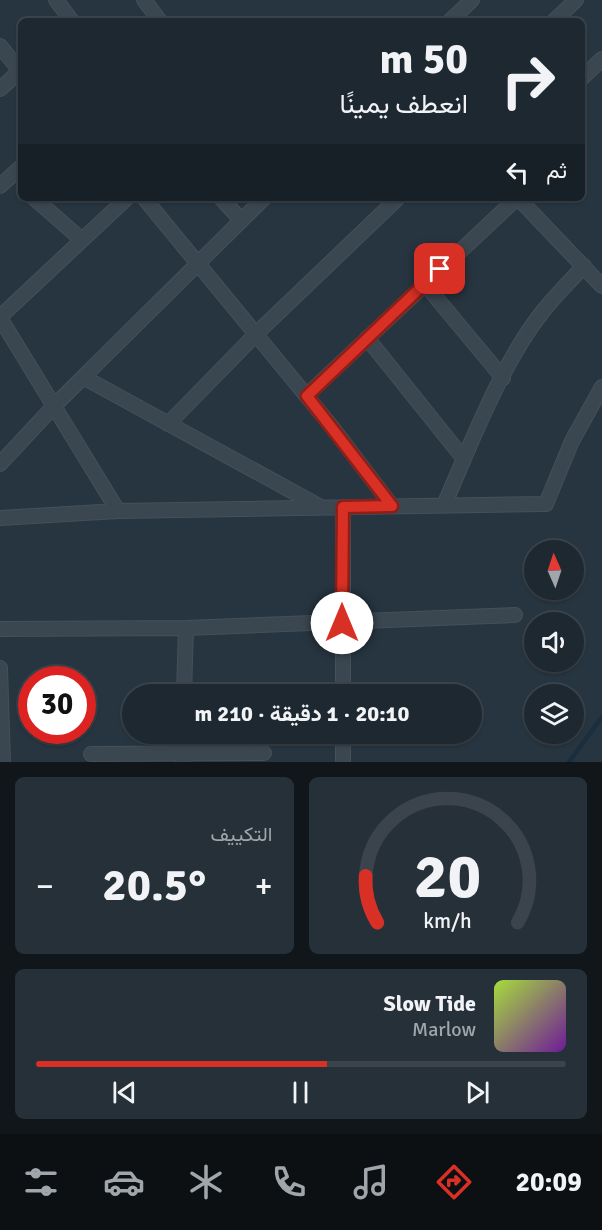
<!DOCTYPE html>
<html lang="ar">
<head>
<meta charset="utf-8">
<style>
	:root { --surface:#1d2830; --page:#253038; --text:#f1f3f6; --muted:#a0a6ab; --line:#3b444c; --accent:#d93025 }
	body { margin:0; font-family:Signika,Vazirmatn,sans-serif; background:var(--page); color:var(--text); direction:rtl; height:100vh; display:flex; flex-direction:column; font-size:22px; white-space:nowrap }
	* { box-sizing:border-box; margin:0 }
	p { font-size:20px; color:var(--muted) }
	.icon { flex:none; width:33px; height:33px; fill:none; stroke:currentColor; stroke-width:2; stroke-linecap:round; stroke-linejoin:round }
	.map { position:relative; height:762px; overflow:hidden; direction:ltr }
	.drawer { display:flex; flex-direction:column; gap:15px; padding:15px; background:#10161a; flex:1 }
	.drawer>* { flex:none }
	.hud { position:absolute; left:18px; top:18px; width:567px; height:183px; border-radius:9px; box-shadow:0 2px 4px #0004,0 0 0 2px var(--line); direction:rtl; background:#1d2830; color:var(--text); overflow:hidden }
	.needle { width:39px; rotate:357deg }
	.fabs { position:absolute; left:524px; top:540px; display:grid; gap:12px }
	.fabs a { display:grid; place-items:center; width:60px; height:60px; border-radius:50%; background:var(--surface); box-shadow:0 2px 4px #0004,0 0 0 2px var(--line); font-size:30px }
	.speed { position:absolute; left:18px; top:666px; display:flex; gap:12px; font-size:30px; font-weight:700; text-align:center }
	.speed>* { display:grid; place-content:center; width:78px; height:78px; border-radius:50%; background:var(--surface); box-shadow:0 2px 4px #0004,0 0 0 2px var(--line); line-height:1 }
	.speed .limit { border:9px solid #d22; background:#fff; color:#111 }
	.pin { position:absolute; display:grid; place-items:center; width:51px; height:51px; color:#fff; margin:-26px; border-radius:12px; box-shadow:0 3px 9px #0006 }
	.me { position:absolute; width:66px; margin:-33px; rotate:0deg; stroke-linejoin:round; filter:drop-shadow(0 0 4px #0008) }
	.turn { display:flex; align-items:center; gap:21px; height:126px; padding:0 18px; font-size:27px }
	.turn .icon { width:78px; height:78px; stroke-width:2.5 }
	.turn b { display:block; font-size:42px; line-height:51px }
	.then { display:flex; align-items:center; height:57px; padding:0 18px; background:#0003; gap:12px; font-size:22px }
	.big { font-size:45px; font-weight:700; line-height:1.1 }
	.drawer .widget { flex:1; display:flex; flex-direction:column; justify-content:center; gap:9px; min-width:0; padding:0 21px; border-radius:9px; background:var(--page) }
	.drawer .dial { align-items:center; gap:0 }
	.dial svg { height:156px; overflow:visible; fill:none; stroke:var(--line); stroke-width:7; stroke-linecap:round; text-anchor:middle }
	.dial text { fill:var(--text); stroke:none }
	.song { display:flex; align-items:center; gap:18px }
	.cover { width:72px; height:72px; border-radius:9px; background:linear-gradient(135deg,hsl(80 70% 55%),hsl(280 70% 35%)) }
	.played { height:6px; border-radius:3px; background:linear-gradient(90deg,var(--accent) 55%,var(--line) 55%) }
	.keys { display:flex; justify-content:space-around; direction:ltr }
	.heat { display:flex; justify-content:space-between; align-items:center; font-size:33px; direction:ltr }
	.drawer .tiles { flex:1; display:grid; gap:15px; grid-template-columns:1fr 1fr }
	.widget:last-child { grid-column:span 2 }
	.trip { position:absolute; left:122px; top:684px; width:360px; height:60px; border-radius:30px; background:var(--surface); box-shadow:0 2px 4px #0004,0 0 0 2px var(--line); font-weight:700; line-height:60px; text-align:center; direction:rtl }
	.dock { display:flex; height:96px; justify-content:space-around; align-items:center; background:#0c1013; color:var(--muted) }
	.dock .icon { width:42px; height:42px }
	.dock .selected { color:var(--accent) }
	.dock b { font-size:27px; color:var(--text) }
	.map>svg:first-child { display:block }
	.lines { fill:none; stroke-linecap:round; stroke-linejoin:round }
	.stream { stroke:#1a2e3e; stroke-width:4.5 }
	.minor-casing { stroke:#455059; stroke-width:16 }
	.minor { stroke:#3b4750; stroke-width:14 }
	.route-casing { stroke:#8d1f18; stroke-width:15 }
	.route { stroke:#d93025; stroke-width:10 }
</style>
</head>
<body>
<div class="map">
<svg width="602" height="762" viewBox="0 0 602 762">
	<rect width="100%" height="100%" fill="#273540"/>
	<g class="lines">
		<path class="stream" d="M569 762 602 717"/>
		<g class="minor-casing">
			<path id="minor" d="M56 0 72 21
				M144 0 160 21
				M450 21 472 0
				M554 21 576 0
				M0 46 21 72
				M582 78 602 59
				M0 89 20 71
				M0 186 21 167
				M34 198 82 240
				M144 198 332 427 392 506
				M221 198 241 220
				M518 198 602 286
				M424 283 503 378
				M0 317 127 198
				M0 318 118 511
				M367 338 464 459
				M83 377 319 506
				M307 395 517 198
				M168 424 256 334 398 198
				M0 464 54 406 264 198
				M444 505C471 444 501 364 543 311 556 295 570 281 584 266
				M0 518 118 511 546 504 572 441 602 387
				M0 629 186 628 515 615
				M0 668 3 762
				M343 691 452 690
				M184 694 186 628
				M343 694V507
				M343 734V762
				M91 754 264 753
				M183 761V734"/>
		</g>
		<use href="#minor" class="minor"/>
	</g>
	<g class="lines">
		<g class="route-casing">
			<path id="route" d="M342 623 343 507 392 506 307 396 440 269"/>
		</g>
		<use href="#route" class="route"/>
	</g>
</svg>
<div class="fabs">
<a><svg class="needle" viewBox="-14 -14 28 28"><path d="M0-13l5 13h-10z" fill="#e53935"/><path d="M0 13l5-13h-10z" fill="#a0a6ab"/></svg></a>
<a><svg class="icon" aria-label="sound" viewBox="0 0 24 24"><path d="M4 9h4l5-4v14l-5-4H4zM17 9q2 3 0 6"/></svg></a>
<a><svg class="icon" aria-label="layers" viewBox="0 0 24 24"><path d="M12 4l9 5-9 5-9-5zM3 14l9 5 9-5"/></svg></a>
</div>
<div class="speed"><div class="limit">30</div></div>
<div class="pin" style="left:440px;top:269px;background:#d93025"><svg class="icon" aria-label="arrive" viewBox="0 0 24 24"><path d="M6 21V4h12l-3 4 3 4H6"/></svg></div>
<svg class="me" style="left:342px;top:623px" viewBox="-20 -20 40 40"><circle r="19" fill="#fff"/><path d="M0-13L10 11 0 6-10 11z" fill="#d93025"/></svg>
<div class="trip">20:10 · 1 دقيقة · 210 m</div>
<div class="hud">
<div class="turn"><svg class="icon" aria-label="right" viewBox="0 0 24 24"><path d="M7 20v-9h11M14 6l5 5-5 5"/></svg><div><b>50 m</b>انعطف يمينًا</div></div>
<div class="then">ثم<svg class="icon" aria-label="left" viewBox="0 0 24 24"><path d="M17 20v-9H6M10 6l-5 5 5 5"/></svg></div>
</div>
</div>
<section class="drawer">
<div class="tiles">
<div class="widget dial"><svg viewBox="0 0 100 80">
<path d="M14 69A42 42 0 1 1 86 69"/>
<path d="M14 69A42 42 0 0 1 8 45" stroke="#d93025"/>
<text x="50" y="56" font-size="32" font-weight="700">20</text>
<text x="50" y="72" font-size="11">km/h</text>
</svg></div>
<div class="widget"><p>التكييف</p>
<div class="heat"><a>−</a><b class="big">20.5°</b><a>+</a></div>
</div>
<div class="widget">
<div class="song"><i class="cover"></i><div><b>Slow Tide</b><p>Marlow</p></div></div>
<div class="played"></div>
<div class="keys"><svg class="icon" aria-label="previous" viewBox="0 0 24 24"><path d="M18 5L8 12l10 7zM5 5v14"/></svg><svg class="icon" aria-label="pause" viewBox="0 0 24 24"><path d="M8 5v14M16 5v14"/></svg><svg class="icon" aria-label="next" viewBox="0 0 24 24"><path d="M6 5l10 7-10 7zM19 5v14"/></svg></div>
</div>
</div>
</section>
<nav class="dock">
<b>20:09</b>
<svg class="icon selected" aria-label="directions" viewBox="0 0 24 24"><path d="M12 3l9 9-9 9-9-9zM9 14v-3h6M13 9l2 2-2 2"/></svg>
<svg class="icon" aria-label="music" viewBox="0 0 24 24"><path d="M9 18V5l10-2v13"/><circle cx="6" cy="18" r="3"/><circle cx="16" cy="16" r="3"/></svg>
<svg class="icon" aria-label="phone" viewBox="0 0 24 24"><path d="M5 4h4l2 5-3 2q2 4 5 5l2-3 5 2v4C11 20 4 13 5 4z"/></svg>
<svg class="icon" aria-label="climate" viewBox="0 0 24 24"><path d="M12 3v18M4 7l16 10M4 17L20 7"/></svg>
<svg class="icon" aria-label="car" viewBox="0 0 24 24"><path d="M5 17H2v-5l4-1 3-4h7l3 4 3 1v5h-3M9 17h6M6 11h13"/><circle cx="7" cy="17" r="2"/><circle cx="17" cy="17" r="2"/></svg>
<svg class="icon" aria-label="filters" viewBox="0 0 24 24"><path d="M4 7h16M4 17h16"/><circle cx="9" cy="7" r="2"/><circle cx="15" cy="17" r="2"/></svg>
</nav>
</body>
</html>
